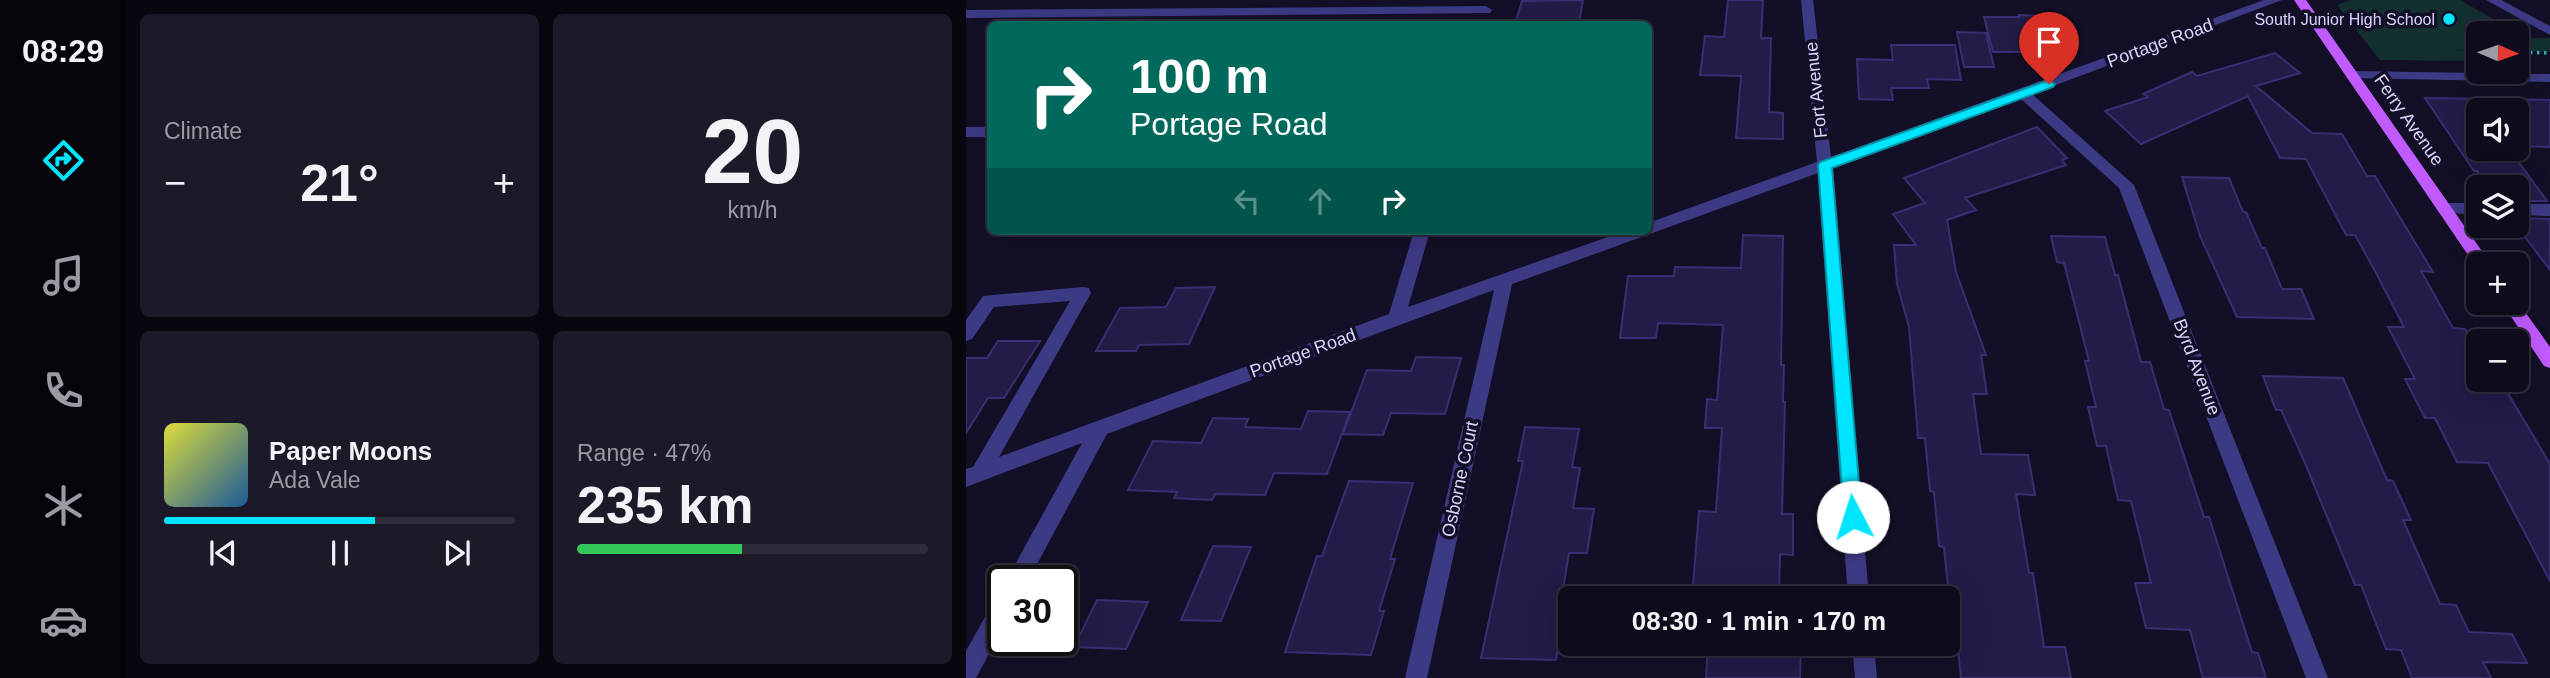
<!DOCTYPE html>
<html lang="en">
<head>
<meta charset="utf-8">
<style>
	:root { --surface:#0e0b1c; --page:#1c1929; --text:#f1f3f6; --muted:#9b9ba3; --line:#2e2b3b; --accent:#00e5ff }
	body { margin:0; font-family:Arial,sans-serif; background:var(--page); color:var(--text); height:100vh; display:flex; flex-direction:column; font-size:26px; white-space:nowrap }
	* { box-sizing:border-box; margin:0 }
	p { font-size:23px; color:var(--muted) }
	.icon { flex:none; width:38px; height:38px; fill:none; stroke:currentColor; stroke-width:2; stroke-linecap:round; stroke-linejoin:round }
	.map { position:relative; flex:1; overflow:hidden }
	.sheet { display:flex; flex-direction:column; gap:14px; padding:14px; background:#08060f; width:840px }
	.sheet>* { flex:none }
	.banner { position:absolute; left:21px; top:21px; width:665px; height:214px; border-radius:10px; box-shadow:0 7px 28px #0002,0 0 0 2px var(--line); background:#00695c; color:#fff; overflow:hidden }
	.needle { width:46px; rotate:92deg }
	.buttons { position:absolute; left:1500px; top:21px; display:grid; gap:14px }
	.buttons a { display:grid; place-items:center; width:63px; height:63px; border-radius:10px; background:var(--surface); box-shadow:0 7px 28px #0002,0 0 0 2px var(--line); font-size:35px }
	.speed { position:absolute; left:21px; top:565px; display:flex; gap:14px; font-size:35px; font-weight:700; text-align:center }
	.speed>* { display:grid; place-content:center; width:91px; height:91px; border-radius:50%; background:var(--surface); box-shadow:0 7px 28px #0002,0 0 0 2px var(--line); line-height:1 }
	.speed .limit { border:4px solid #111; border-radius:10px; background:#fff; color:#111 }
	.pin { position:absolute; display:grid; place-items:center; width:60px; height:60px; color:#fff; margin:-72px -30px; border-radius:50% 50% 50% 0; rotate:-45deg; box-shadow:0 0 7px #0007 }
	.pin .icon { rotate:45deg }
	.me { position:absolute; width:77px; margin:-38px; rotate:355deg; stroke-linejoin:round; filter:drop-shadow(0 0 5px #0008) }
	.turn { display:flex; align-items:center; gap:24px; height:147px; padding:0 28px; font-size:32px }
	.turn .icon { width:91px; height:91px; stroke-width:2.5 }
	.turn b { display:block; font-size:49px; line-height:60px }
	.lanes { display:flex; align-items:center; height:66px; padding:0 28px; background:#0003; justify-content:center; gap:35px; direction:ltr }
	.lanes .off { opacity:.35 }
	.big { font-size:52px; font-weight:700; line-height:1.1 }
	.sheet .card { flex:1; display:flex; flex-direction:column; justify-content:center; gap:10px; min-width:0; padding:0 24px; border-radius:10px; background:var(--page) }
	.sheet .dial { align-items:center; gap:0 }
	.dial b { font-size:91px; line-height:1 }
	.song { display:flex; align-items:center; gap:21px }
	.cover { width:84px; height:84px; border-radius:10px; background:linear-gradient(135deg,hsl(60 70% 55%),hsl(210 70% 35%)) }
	.played { height:7px; border-radius:4px; background:linear-gradient(90deg,var(--accent) 60%,var(--line) 60%) }
	.keys { display:flex; justify-content:space-around; direction:ltr }
	.heat { display:flex; justify-content:space-between; align-items:center; font-size:38px; direction:ltr }
	.charge { height:10px; border-radius:5px; background:linear-gradient(90deg,#34c759 47%,var(--line) 0) }
	.sheet .tiles { flex:1; display:grid; gap:14px; grid-template-columns:repeat(2,1fr) }
	.trip { position:absolute; left:592px; top:586px; width:402px; height:70px; border-radius:10px; background:var(--surface); box-shadow:0 7px 28px #0002,0 0 0 2px var(--line); font-weight:700; line-height:70px; text-align:center }
	main { display:flex; flex:1; min-height:0 }
	.menu { display:flex; flex-direction:column; width:126px; justify-content:space-around; align-items:center; background:#06040b; color:var(--muted) }
	.menu .icon { width:49px; height:49px }
	.menu .on { color:var(--accent) }
	.menu b { font-size:32px; color:var(--text) }
	.map>svg:first-child { display:block }
	.green { fill:#12302f }
	.building { fill:#241b47; stroke:#3b2d73; stroke-width:2 }
	.lines { fill:none; stroke-linecap:round; stroke-linejoin:round }
	.path { stroke:#2fb8b0; stroke-width:3.5; stroke-dasharray:2.5 4.5; stroke-linecap:butt }
	.minor { fill:#3d3a85; fill-rule:evenodd }
	.major { fill:#c25bff; fill-rule:evenodd }
	.route { fill:#00e5ff; stroke:#0095a6; stroke-width:2 }
	.poi-dot { fill:#00e5ff; stroke:#130f26; stroke-width:2.5 }
	.labels { text-anchor:middle; dominant-baseline:central; stroke-width:7; stroke-linejoin:round; paint-order:stroke }
	.far-poi-label { font-size:16px; fill:#d9d4ff; stroke:#130f26; text-anchor:end }
	.street-label { font-size:18px; fill:#d9d4ff; stroke:#130f26 }
</style>
</head>
<body>
<main>
<nav class="menu">
<b>08:29</b>
<svg class="icon on" aria-label="directions" viewBox="0 0 24 24"><path d="M12 3l9 9-9 9-9-9zM9 14v-3h6M13 9l2 2-2 2"/></svg>
<svg class="icon" aria-label="music" viewBox="0 0 24 24"><path d="M9 18V5l10-2v13"/><circle cx="6" cy="18" r="3"/><circle cx="16" cy="16" r="3"/></svg>
<svg class="icon" aria-label="phone" viewBox="0 0 24 24"><path d="M5 4h4l2 5-3 2q2 4 5 5l2-3 5 2v4C11 20 4 13 5 4z"/></svg>
<svg class="icon" aria-label="climate" viewBox="0 0 24 24"><path d="M12 3v18M4 7l16 10M4 17L20 7"/></svg>
<svg class="icon" aria-label="car" viewBox="0 0 24 24"><path d="M5 17H2v-5l4-1 3-4h7l3 4 3 1v5h-3M9 17h6M6 11h13"/><circle cx="7" cy="17" r="2"/><circle cx="17" cy="17" r="2"/></svg>
</nav>
<section class="sheet">
<div class="tiles">
<div class="card"><p>Climate</p>
<div class="heat"><a>−</a><b class="big">21°</b><a>+</a></div>
</div>
<div class="card dial"><b>20</b><p>km/h</p></div>
<div class="card">
<div class="song"><i class="cover"></i><div><b>Paper Moons</b><p>Ada Vale</p></div></div>
<div class="played"></div>
<div class="keys"><svg class="icon" aria-label="previous" viewBox="0 0 24 24"><path d="M18 5L8 12l10 7zM5 5v14"/></svg><svg class="icon" aria-label="pause" viewBox="0 0 24 24"><path d="M8 5v14M16 5v14"/></svg><svg class="icon" aria-label="next" viewBox="0 0 24 24"><path d="M6 5l10 7-10 7zM19 5v14"/></svg></div>
</div>
<div class="card"><p>Range · 47%</p><b class="big">235 km</b><div class="charge"></div></div>
</div>
</section>
<div class="map">
<svg width="1584" height="678" viewBox="0 0 1584 678">
	<rect width="100%" height="100%" fill="#130f26"/>
	<path class="green" d="M1385 0H1494L1561 38H1584V52L1551 50 1550 33H1512V50L1487 51H1512V61L1414 60 1371 5Z"/>
	<path class="building" d="M617 0 613 24H549L556 1Z
		M762 0H797L795 38H805L803 112 817 113V139L770 138 775 76 734 75 739 36 758 37Z
		M1053 15 1083 16 1092 45 1056 44 1058 52H1027L1018 17H1053Z
		M991 32 1020 33 1028 67H998Z
		M925 45H989L995 80 961 79 963 88H925L927 100 893 99 891 59 927 60Z
		M1309 53 1334 73 1290 86 1346 133 1376 134 1401 176H1409L1467 272 1455 271 1487 328 1499 329 1512 351V380H1534L1584 464V581L1522 463 1491 462 1469 418H1459L1439 379H1449L1422 327H1438L1409 271 1389 235H1380L1340 159 1314 158 1282 96 1175 144 1139 111 1182 97 1177 94 1226 72 1231 76Z
		M1459 98 1584 100V147L1550 146V110H1512V149H1543L1581 201H1550V187H1522L1511 171H1508Z
		M1071 127 1101 158 1096 160 1100 165 999 198 1010 210 981 220 990 272 1020 355H1015L1021 394H1007L1015 454 1062 455 1069 495 1050 494 1063 573H1067L1078 647H1099L1105 678H995L989 618H985L978 547 973 546 968 492 964 491 959 438H952L943 327 931 284 928 245H950L927 214 959 203 938 178Z
		M1216 177 1263 178 1277 212H1280L1296 248H1299L1316 289H1335L1348 319 1271 317 1234 236Z
		M1550 218 1584 219V270L1550 225Z
		M777 235 817 236 815 365H818L817 402H819L816 514H827V555L814 554 813 598 726 597 733 511 750 512 756 428H739L741 399 751 400 757 325 692 323 690 338H654L662 276H708L709 267 775 268Z
		M1085 236 1139 237 1149 275H1152L1175 362H1184L1198 409 1203 410 1238 517H1243L1286 652 1292 653 1300 678H1237L1224 630 1180 628 1169 583H1185L1165 501 1152 500 1140 446H1131L1122 407H1130L1119 361H1123L1098 263 1091 262Z
		M249 287 223 344 173 345 170 351H130L154 308 200 307 210 288Z
		M32 341H74L38 398H22L0 433V358H21Z
		M450 357 495 358 479 414 425 413 417 435 377 434 401 370 445 371Z
		M1297 376 1377 378 1421 480 1427 481 1445 520H1437L1474 604 1490 605 1503 632 1546 634 1561 663 1517 662 1525 678H1446L1435 650 1420 649 1395 585H1389L1339 463 1315 410H1310Z
		M342 411 384 412 361 474 308 473 299 495 249 494 246 500 208 498 211 492 162 490 187 441 235 443 247 418 282 419 279 427 335 429Z
		M559 427 613 429 606 467 614 468 607 508 628 509 621 553H603L593 613H598L590 660 515 658 557 461H552Z
		M383 481 447 483 424 559H429L413 611H418L405 655 319 652 351 556H356Z
		M247 546 285 547 255 621 215 620Z
		M131 600 182 602 160 649 108 647Z
		M742 644H835L834 678H740Z"/>
	<g class="lines">
		<path class="path" d="M1550 52 1584 53"/>
		<path class="minor" d="M835 0H847L865 157 1298 0H1316L1066 94 1168 185 1362 678H1340L1153 188 1054 98 867 167 903 598H882L852 173 546 284 461 678H439L528 290 141 434 62 581H40L116 443 0 487V469L7 467 104 301 28 307 6 339 0 341V320L17 296 117 287 123 288 125 293 33 457 423 314 448 231H464L442 307 659 231H682V223L851 162Z
			M1520 0H1535L1584 26V35Z
			M520 6 526 10 524 13 0 18V10Z
			M1386 71 1584 74V82L1381 78V72Z
			M0 127H24V137H0Z
			M1478 203H1512V215L1473 212 1470 208 1473 204Z
			M1550 204H1584V216L1550 215Z
			M37 596V628L10 678H0V651L29 599Z
			M886 644H908L911 678H889Z"/>
		<path class="major" d="M1328 0H1340L1525 264H1512L1511 268Z
			M1550 299 1584 347V368L1578 366 1536 303H1550Z"/>
	</g>
	<path class="route" d="M1083 80 1089 84 1087 87 866 168 896 517 893 523 887 526 880 523 878 517 852 165 854 162Z"/>
	<circle class="poi-dot" cx="1483" cy="19" r="7"/>
	<g class="labels">
		<g class="far-poi-label">
			<text x="1469" y="19">South Junior High School</text>
		</g>
		<g class="street-label">
			<text transform="translate(1194 43) rotate(-20)">Portage Road</text>
			<text transform="translate(850 90) rotate(-96)">Fort Avenue</text>
			<text transform="translate(1443 120) rotate(55)">Ferry Avenue</text>
			<text transform="translate(337 353) rotate(-20)">Portage Road</text>
			<text transform="translate(1231 367) rotate(69)">Byrd Avenue</text>
			<text transform="translate(494 479) rotate(-78)">Osborne Court</text>
		</g>
	</g>
</svg>
<div class="buttons">
<a><svg class="needle" viewBox="-14 -14 28 28"><path d="M0-13l5 13h-10z" fill="#e53935"/><path d="M0 13l5-13h-10z" fill="#9b9ba3"/></svg></a>
<a><svg class="icon" aria-label="sound" viewBox="0 0 24 24"><path d="M4 9h4l5-4v14l-5-4H4zM17 9q2 3 0 6"/></svg></a>
<a><svg class="icon" aria-label="layers" viewBox="0 0 24 24"><path d="M12 4l9 5-9 5-9-5zM3 14l9 5 9-5"/></svg></a>
<a>+</a>
<a>−</a>
</div>
<div class="speed"><div class="limit">30</div></div>
<div class="pin" style="left:1083px;top:84px;background:#d93025"><svg class="icon" aria-label="arrive" viewBox="0 0 24 24"><path d="M6 21V4h12l-3 4 3 4H6"/></svg></div>
<svg class="me" style="left:887px;top:517px" viewBox="-20 -20 40 40"><circle r="19" fill="#fff"/><path d="M0-13L10 11 0 6-10 11z" fill="#00e5ff"/></svg>
<div class="trip">08:30 · 1 min · 170 m</div>
<div class="banner">
<div class="turn"><svg class="icon" aria-label="right" viewBox="0 0 24 24"><path d="M7 20v-9h11M14 6l5 5-5 5"/></svg><div><b>100 m</b>Portage Road</div></div>
<div class="lanes"><svg class="icon off" aria-label="left" viewBox="0 0 24 24"><path d="M17 20v-9H6M10 6l-5 5 5 5"/></svg><svg class="icon off" aria-label="ahead" viewBox="0 0 24 24"><path d="M12 20V5M6 11l6-6 6 6"/></svg><svg class="icon" aria-label="right" viewBox="0 0 24 24"><path d="M7 20v-9h11M14 6l5 5-5 5"/></svg></div>
</div>
</div>
</main>
</body>
</html>
